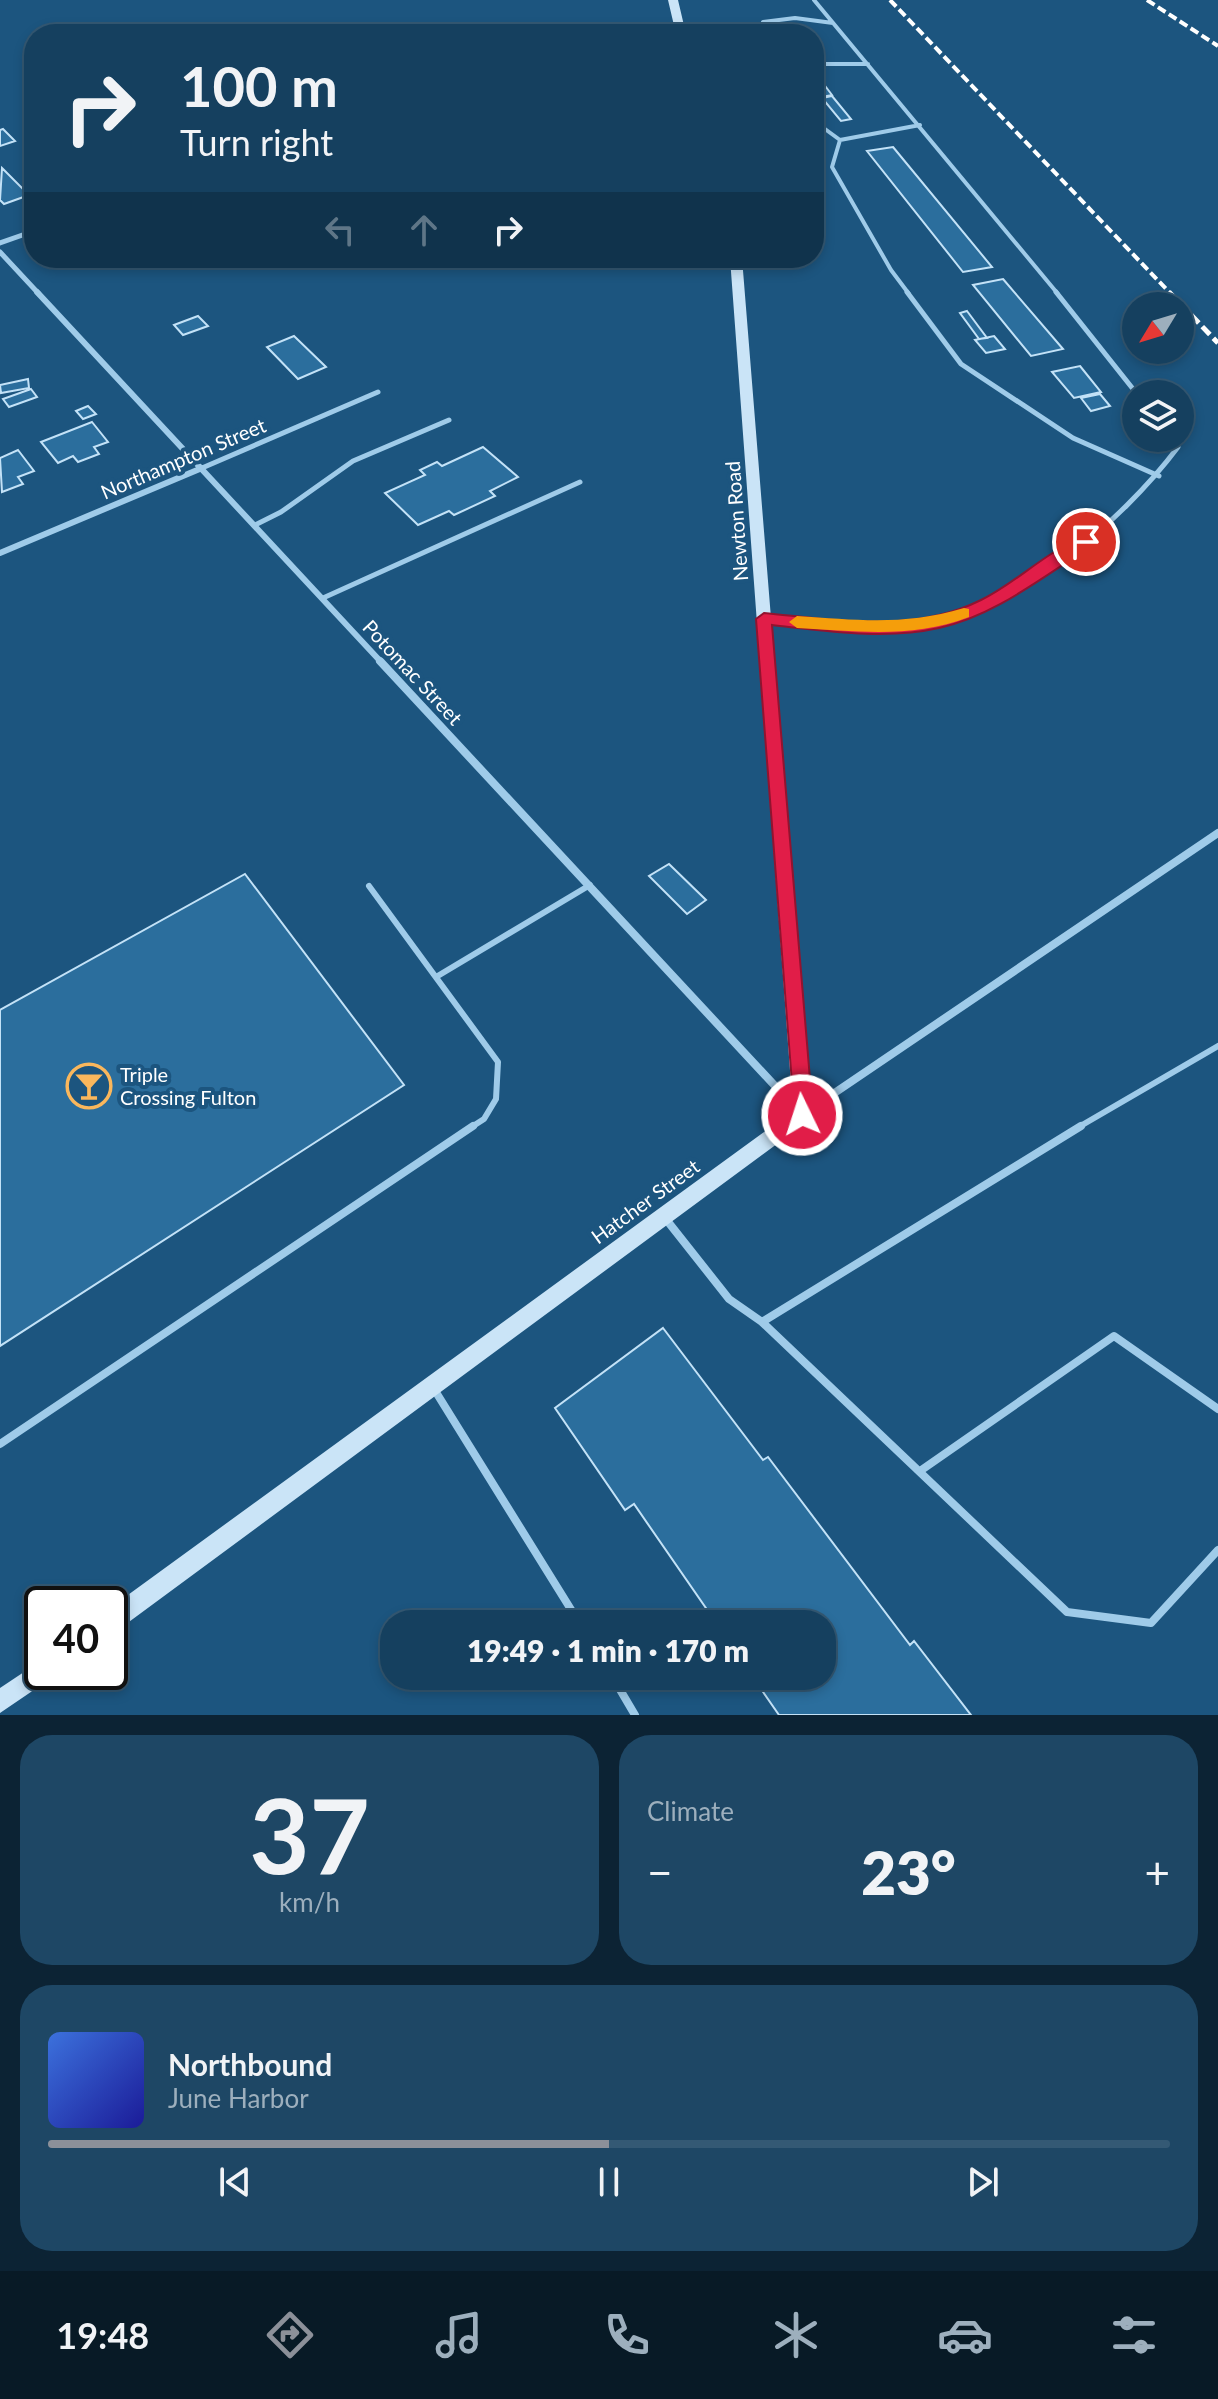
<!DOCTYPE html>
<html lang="en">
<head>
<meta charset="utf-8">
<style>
	:root { --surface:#15405f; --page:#1e4765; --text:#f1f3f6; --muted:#9dafbd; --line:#345974; --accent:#8c9099 }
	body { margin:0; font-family:Lato,sans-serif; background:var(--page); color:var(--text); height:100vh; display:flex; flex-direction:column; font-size:30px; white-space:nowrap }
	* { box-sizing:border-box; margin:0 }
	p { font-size:26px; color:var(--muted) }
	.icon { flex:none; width:44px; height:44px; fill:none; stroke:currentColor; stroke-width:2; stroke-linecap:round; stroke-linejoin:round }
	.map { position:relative; height:1715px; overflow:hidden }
	.details { display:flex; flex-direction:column; gap:20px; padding:20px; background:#0c2334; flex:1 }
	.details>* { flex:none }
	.guide { position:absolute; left:24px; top:24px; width:800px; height:244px; border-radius:32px; box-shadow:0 4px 12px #0003,0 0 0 2px var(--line); background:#15405f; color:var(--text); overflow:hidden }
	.needle { width:52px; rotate:232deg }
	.controls { position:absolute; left:1122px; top:292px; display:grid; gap:16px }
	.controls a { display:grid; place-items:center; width:72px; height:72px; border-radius:50%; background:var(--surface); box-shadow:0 4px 12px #0003,0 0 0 2px var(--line); font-size:40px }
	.speed { position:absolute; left:24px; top:1586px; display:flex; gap:16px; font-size:40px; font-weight:700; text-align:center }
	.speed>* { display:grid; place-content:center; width:104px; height:104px; border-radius:50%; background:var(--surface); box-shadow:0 4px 12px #0003,0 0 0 2px var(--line); line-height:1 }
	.speed .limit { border:4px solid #111; border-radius:12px; background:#fff; color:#111 }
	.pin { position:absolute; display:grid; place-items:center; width:68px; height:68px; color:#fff; margin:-34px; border:4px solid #fff; border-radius:50%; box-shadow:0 2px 8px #0007 }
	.me { position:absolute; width:88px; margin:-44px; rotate:356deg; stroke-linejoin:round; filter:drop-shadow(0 0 6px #0008) }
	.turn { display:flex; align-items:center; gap:28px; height:168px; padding:0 24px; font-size:36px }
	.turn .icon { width:104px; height:104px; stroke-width:2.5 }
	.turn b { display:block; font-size:56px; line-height:68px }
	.lanes { display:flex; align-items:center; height:76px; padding:0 24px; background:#0003; justify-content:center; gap:40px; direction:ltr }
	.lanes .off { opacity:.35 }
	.big { font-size:60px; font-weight:800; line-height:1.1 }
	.details .tile { flex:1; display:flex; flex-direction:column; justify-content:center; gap:12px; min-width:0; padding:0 28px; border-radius:32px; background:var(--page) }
	.details .dial { align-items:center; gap:0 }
	.dial b { font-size:104px; line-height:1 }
	.song { display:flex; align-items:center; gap:24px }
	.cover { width:96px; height:96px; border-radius:12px; background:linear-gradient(135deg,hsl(220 70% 55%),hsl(240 70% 35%)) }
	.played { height:8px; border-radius:4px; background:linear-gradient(90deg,var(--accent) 50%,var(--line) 50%) }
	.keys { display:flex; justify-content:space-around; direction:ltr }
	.heat { display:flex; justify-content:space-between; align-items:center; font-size:44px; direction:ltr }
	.details .tiles { flex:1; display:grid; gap:20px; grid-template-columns:1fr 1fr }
	.tile:last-child { grid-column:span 2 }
	.trip { position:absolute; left:380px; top:1610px; width:456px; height:80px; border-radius:32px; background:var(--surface); box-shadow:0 4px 12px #0003,0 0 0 2px var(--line); font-weight:800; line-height:80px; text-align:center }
	.menu { display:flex; height:128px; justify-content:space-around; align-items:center; background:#081a26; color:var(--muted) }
	.menu .icon { width:56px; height:56px }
	.menu .active { color:var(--accent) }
	.menu b { font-size:36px; color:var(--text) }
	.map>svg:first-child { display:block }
	.building { fill:#2b6e9d; stroke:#c3e2f7; stroke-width:2 }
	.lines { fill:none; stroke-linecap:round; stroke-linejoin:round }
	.lane-far3 { stroke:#9fcbe9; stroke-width:4 }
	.lane-far2 { stroke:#9fcbe9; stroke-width:5 }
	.lane-far1 { stroke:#9fcbe9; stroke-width:6 }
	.lane { stroke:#9fcbe9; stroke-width:8 }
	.street-far2 { stroke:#9fcbe9; stroke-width:5 }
	.street-far1 { stroke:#9fcbe9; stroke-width:6 }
	.street { stroke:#9fcbe9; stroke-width:8 }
	.secondary { fill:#cae4f7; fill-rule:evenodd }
	.rail-far1 { stroke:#fff; stroke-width:4; stroke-dasharray:9 4; stroke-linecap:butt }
	.rail { stroke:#fff; stroke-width:5; stroke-dasharray:11 5; stroke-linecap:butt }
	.route { fill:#e11d48; stroke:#92132f; stroke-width:2 }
	.slow { fill:#f59e0b }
	.labels { text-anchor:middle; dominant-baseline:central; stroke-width:8; stroke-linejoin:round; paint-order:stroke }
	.street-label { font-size:20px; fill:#fff; stroke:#1c557f }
	.poi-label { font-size:20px; fill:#fff; stroke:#1c557f; text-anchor:start }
</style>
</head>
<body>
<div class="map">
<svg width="1218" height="1715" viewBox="0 0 1218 1715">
	<rect width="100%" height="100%" fill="#1c557f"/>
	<path class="building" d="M814 74H816L832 95 822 97 814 86Z
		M832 96 851 119 841 121 822 98Z
		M3 129 15 141 0 146V130Z
		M893 147 992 267 963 272 867 151Z
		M2 168 29 195 4 204 0 200Z
		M1003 279 1063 349 1031 356 973 285Z
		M967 311 987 338 979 339 960 313Z
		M198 316 208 326 183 335 174 325Z
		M294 336 326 367 298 379 267 347Z
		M994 336 1005 349 986 353 975 340Z
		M1080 366 1101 392 1074 398 1052 372Z
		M28 379 29 388 1 393 0 385Z
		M31 389 37 397 9 407 3 399Z
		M1100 394 1110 406 1091 411 1081 398Z
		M88 406 96 414 83 419 76 411Z
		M92 422 108 442 94 447 99 454 78 462 73 456 58 463 41 442Z
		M483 447 518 477 490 491 495 496 454 515 449 511 418 525 385 493 425 475 420 470 437 462 442 466Z
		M18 450 34 471 18 477 23 484 2 492 0 458Z
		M669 864 706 900 687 914 649 876Z
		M245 874 404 1085 0 1346V1010Z
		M663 1328 763 1460 768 1457 910 1645 914 1641 971 1715H779L752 1676H822V1624H717L634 1504 625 1510 555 1408Z"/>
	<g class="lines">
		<path class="lane-far3" d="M814 0 1058 294
			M759 34 763 22 795 18 833 23
			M814 64H868
			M814 121 840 140
			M909 294 891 270 832 167 840 140 920 125"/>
		<path class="lane-far2" d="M907 292 961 364 1073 438 1159 476
			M1056 292 1137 394
			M202 468 378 392
			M255 525 281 512 353 461 449 420
			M323 598 580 482
			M764 619C814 624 866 634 916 627 1014 614 1121 523 1178 447L1172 438"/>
		<path class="lane-far1" d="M369 886 498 1062 496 1099 484 1119 470 1128
			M436 977 590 885
			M1077 1128 1218 1046"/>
		<path class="lane" d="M665 1218 729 1299 762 1322 1081 1126
			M762 1322 1067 1612 1151 1623 1218 1550
			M434 1389 580 1624
			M0 1444 473 1126
			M920 1471 1114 1336 1218 1409
			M612 1676 635 1715"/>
		<path class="street-far2" d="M0 243 34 231
			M0 252 39 294"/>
		<path class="street-far1" d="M37 292 382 663
			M0 553 202 468"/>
		<path class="street" d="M380 661 802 1115 1218 833"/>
		<path class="secondary" d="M668 0H678L686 34H676Z
			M730 258H742L811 1115 808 1121 118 1630 110 1633V1608L793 1111Z
			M42 1660V1672H53L50 1679 0 1713V1688Z"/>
		<path class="rail-far1" d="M890 0 1171 294
			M1147 0 1218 46"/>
		<path class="rail" d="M1169 292 1218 343"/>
	</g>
	<path class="route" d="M1086 537 1094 542 1092 546C1045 575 995 616 939 628 885 640 827 631 772 625L813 1115 810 1122H795L756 619 764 613C837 620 913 634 981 600 1017 583 1049 548 1086 537Z"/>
	<path class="slow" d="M964 608 969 609V617C913 639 856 631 797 628L789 622 797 616C859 620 903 626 964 608Z"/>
	<defs>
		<g id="bar-ring" transform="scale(2.3)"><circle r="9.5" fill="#1c557f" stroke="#fab75c" stroke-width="1.5"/><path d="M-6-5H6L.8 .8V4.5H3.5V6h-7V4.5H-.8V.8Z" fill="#fab75c"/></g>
	</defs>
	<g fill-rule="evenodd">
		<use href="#bar-ring" x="89" y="1086"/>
	</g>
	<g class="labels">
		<g class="street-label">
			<text transform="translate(183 458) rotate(-23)">Northampton Street</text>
			<text transform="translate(736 521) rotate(-94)">Newton Road</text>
			<text transform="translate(413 672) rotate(47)">Potomac Street</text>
			<text transform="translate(645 1201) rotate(-36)">Hatcher Street</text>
		</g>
		<g class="poi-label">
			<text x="120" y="1074">Triple<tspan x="120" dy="23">Crossing Fulton</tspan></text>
		</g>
	</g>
</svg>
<div class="controls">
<a><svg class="needle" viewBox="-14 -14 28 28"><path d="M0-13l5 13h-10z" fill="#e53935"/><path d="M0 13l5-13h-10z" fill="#9dafbd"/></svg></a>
<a><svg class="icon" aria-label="layers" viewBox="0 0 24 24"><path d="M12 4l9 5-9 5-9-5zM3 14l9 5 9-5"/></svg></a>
</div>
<div class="speed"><div class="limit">40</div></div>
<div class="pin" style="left:1086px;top:542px;background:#d93025"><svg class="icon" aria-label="arrive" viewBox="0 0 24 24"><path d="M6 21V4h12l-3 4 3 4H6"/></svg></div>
<svg class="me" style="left:802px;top:1115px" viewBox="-20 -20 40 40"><circle r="17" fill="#e11d48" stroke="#fff" stroke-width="3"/><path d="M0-11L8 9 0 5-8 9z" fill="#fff"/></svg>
<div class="trip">19:49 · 1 min · 170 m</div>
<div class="guide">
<div class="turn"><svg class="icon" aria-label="right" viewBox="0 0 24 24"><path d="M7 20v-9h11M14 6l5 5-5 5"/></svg><div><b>100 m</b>Turn right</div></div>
<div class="lanes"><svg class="icon off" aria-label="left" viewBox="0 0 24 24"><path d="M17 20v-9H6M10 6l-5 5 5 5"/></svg><svg class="icon off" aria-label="ahead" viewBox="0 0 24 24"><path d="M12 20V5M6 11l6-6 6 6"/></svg><svg class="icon" aria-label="right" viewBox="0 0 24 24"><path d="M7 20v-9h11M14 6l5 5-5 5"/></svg></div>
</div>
</div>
<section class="details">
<div class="tiles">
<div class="tile dial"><b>37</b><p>km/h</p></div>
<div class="tile"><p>Climate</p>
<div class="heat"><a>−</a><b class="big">23°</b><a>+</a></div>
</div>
<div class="tile">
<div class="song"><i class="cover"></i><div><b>Northbound</b><p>June Harbor</p></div></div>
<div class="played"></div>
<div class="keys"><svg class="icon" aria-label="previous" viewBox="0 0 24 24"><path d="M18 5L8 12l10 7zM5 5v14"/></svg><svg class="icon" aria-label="pause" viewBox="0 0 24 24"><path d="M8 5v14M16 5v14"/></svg><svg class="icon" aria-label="next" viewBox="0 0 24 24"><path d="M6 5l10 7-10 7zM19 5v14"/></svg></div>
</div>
</div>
</section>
<nav class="menu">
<b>19:48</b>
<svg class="icon active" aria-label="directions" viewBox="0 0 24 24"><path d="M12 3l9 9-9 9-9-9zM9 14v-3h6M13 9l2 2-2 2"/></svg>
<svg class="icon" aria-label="music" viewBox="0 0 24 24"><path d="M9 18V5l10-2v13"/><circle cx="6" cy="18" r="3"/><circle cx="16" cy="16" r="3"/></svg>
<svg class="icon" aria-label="phone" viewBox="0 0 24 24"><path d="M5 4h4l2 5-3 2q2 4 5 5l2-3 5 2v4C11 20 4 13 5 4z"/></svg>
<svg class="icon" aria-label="climate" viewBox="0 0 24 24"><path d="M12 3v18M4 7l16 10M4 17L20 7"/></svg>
<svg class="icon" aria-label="car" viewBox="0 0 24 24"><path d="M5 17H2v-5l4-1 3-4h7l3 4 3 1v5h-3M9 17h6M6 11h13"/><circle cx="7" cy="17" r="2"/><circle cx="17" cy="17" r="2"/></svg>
<svg class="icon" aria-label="filters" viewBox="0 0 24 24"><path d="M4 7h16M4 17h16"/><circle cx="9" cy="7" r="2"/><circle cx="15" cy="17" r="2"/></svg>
</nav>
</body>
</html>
